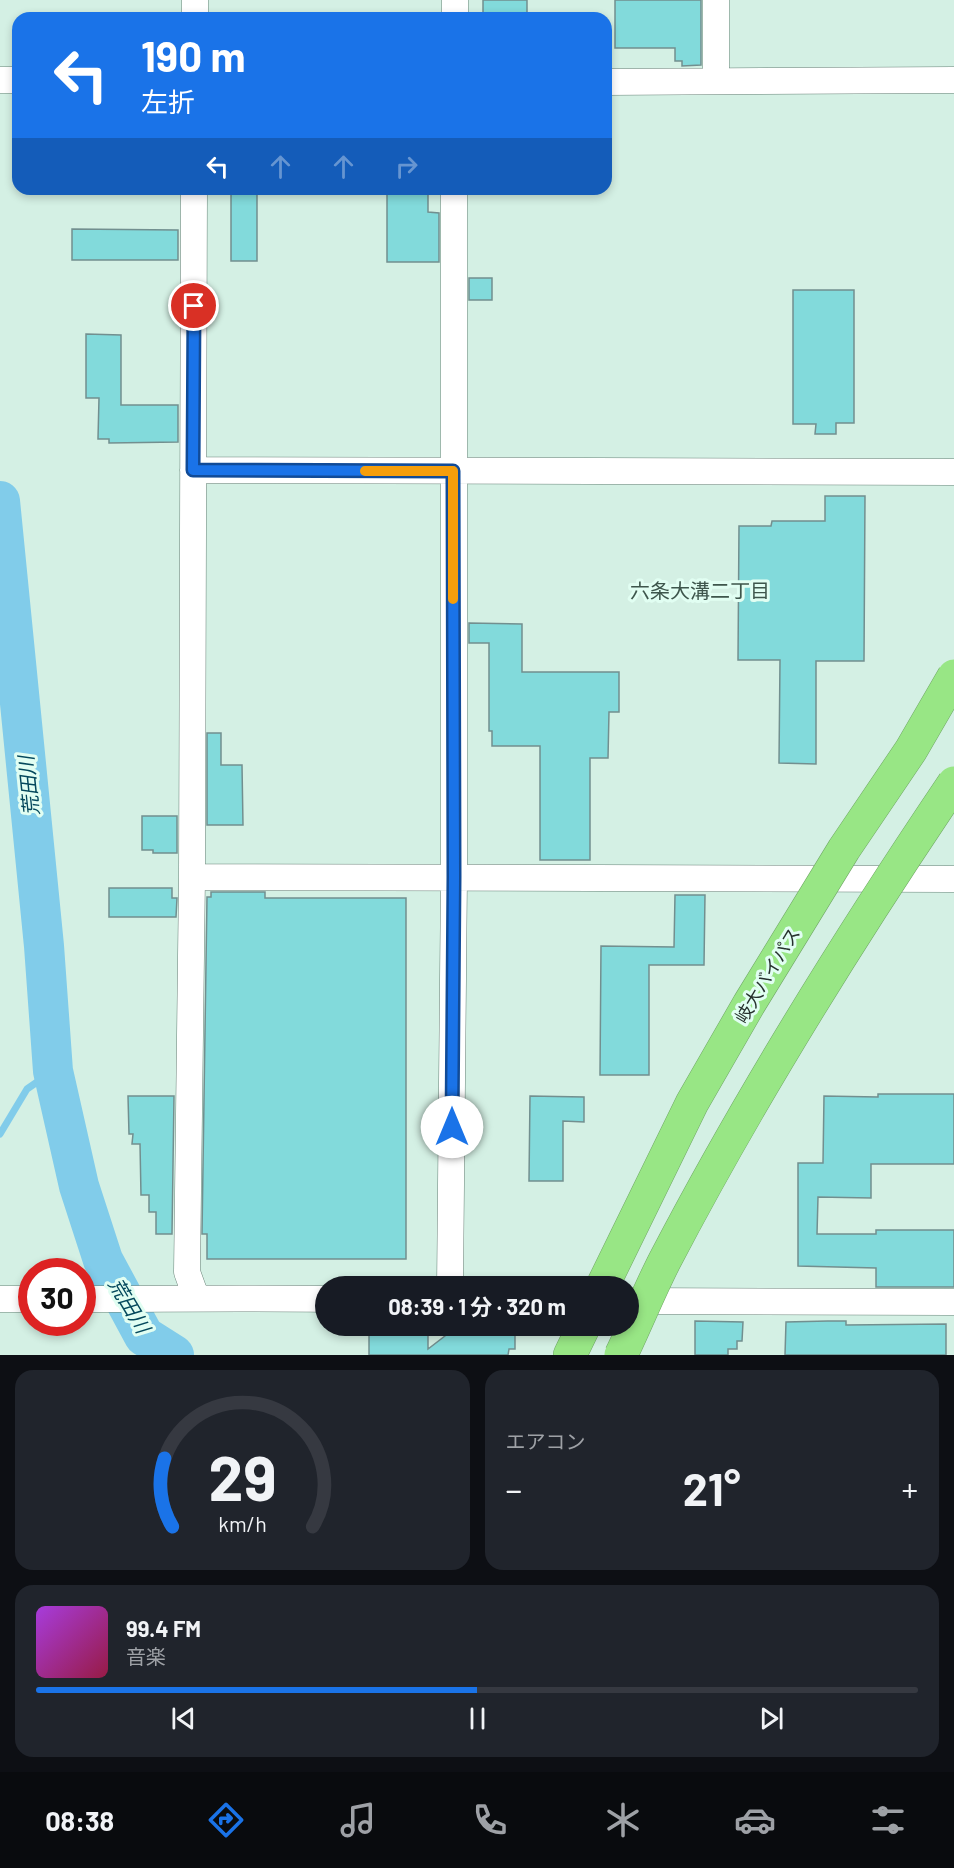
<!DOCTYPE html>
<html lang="ja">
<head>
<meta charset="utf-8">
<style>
	:root { --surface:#171b24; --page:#20242c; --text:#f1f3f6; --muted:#9ea1a6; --line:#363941; --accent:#1a73e8 }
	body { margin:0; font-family:Barlow,"Noto Sans JP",sans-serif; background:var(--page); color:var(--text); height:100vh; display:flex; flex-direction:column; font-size:22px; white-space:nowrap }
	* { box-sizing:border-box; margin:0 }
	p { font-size:20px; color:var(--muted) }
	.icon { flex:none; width:33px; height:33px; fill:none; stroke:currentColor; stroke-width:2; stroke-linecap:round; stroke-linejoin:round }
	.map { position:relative; height:1355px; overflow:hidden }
	.side { display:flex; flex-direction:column; gap:15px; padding:15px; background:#0d0f14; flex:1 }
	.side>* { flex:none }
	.guide { position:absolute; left:12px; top:12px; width:600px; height:183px; border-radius:18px; box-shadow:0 3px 9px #0003; background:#1a73e8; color:#fff; overflow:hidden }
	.speed { position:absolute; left:18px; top:1258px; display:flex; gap:12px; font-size:30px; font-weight:700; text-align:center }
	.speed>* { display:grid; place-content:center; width:78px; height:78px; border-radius:50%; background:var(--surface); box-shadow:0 3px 9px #0003; line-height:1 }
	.speed .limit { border:9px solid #d22; background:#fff; color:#111 }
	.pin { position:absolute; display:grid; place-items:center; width:51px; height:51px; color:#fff; margin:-26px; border:3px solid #fff; border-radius:50%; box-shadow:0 2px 6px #0007 }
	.me { position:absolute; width:66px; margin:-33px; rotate:0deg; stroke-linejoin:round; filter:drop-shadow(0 0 4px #0008) }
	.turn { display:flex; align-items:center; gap:21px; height:126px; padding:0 30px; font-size:27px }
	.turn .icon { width:78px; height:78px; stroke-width:2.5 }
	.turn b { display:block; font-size:42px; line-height:51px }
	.lanes { display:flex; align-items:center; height:57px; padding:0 30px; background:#0003; justify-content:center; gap:30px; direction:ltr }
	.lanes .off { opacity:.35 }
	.big { font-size:45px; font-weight:700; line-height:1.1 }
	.side .tile { flex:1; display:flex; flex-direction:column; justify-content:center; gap:9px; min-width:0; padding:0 21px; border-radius:18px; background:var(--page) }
	.side .dial { align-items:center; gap:0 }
	.dial svg { height:156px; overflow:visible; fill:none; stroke:var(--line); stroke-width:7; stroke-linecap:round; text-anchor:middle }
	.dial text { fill:var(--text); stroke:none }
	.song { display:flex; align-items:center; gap:18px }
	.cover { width:72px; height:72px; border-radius:9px; background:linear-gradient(135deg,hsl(280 70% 55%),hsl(340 70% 35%)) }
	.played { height:6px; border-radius:3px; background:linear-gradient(90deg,var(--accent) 50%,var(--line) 50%) }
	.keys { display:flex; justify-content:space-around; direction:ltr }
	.heat { display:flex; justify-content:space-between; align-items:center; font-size:33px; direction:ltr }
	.side .tiles { flex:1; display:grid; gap:15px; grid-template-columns:1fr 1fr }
	.tile:last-child { grid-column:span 2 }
	.trip { position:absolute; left:315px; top:1276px; width:324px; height:60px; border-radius:30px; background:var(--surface); box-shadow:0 3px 9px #0003; font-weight:700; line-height:60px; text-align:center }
	.dock { display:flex; height:96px; justify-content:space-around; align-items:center; background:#090b0e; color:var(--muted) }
	.dock .icon { width:42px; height:42px }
	.dock .on { color:var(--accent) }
	.dock b { font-size:27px; color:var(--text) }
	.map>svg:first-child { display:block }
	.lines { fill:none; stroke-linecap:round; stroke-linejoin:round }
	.stream { stroke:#81ccea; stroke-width:7 }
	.river { stroke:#81ccea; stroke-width:40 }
	.building { fill:#82dadb; stroke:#728f8f; stroke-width:1.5 }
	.street-casing { stroke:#688177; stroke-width:27 }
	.highway-casing { stroke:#70a766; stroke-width:34 }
	.street { stroke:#fff; stroke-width:26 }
	.highway { stroke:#98e685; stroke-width:33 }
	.highway-bridge-casing { stroke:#70a766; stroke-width:34; stroke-linecap:butt }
	.highway-bridge { stroke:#98e685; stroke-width:33 }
	.route-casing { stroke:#114b97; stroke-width:15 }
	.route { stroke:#1a73e8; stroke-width:10 }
	.slow { stroke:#f59e0b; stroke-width:10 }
	.labels { text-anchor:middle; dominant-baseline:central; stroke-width:6; stroke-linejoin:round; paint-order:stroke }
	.street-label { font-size:18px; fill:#26312d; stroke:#e1fef2 }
	.neighbourhood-label { font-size:20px; fill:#3e564c; stroke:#e1fef2 }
	.water-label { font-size:20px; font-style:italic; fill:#04485c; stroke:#e1fef2 }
</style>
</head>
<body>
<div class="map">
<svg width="954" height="1355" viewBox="0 0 954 1355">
	<rect width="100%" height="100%" fill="#d4f0e4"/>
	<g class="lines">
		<path class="stream" d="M0 1134 27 1089 53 1071"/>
		<path class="river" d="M0 501 44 946 53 1071 79 1186 103 1260 144 1336 174 1355"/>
	</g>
	<path class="building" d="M483 0H527V18H483Z
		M615 0H701V65L682 66V61H675V48H615Z
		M231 189H257V261H231Z
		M387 189 428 190V212L439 213V262H387Z
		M72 229 178 230V260H72Z
		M469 278H492V300H469Z
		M793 290H854V423H836V434H815L816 424H793Z
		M86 334 121 335V405H178V442L109 443V439H98L99 398H86Z
		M825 496H865L864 661H816V764L779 763 780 660H738L739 526H771L772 521H825Z
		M469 623 522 624V672H619V712H609L608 758H590V860H540V746H492V731H489V643H469Z
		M207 733H221V765H242L243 825H207Z
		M142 816H177V853H153V850H142Z
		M109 888H172V898H177L176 917H109Z
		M211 892H265V898H406V1259H207V1234H202L207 897H211Z
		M675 895H705L704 965H649V1075H600L601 946 674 947Z
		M878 1094H954V1164H871V1198L818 1197 817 1234H876V1230H954V1287H876V1268L798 1266V1163H823L824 1096 878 1097Z
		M128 1096H174L172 1234H156V1212H149V1195H141L140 1144H132L133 1134H129Z
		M530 1096 584 1097V1122L563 1121V1181H529Z
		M695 1321 743 1322 742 1341H737V1349H728V1355H695Z
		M828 1321H846V1325L946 1324V1355H785L786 1322Z
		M369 1326H421V1328H428V1349L458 1326H515V1349H509L508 1355H369Z"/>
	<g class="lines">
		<g class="street-casing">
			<path id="street" d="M195 18V0
				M455 18V0
				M0 80H18
				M716 81V0
				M606 82 954 80
				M194 189 192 877 187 1272 196 1297
				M193 470 954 472
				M192 877 954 879
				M450 1287 454 877V189
				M0 1299H32
				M82 1299C164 1299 244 1298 326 1299
				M629 1301 954 1302"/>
		</g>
		<g class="highway-casing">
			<path id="highway" d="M570 1355 584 1326"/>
		</g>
		<use href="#street" class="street"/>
		<use href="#highway" class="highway"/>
		<g class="highway-bridge-casing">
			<path id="highway-bridge" d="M602 1287 692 1103 749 1004 844 849 911 750 954 676
				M621 1355C636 1324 649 1291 665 1260 751 1095 850 937 954 783"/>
		</g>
		<use href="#highway-bridge" class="highway-bridge"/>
	</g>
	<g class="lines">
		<g class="route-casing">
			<path id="route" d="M194 306 193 470 453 471 454 877 452 1127"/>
		</g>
		<use href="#route" class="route"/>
		<path class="slow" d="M365 471H453V599"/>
	</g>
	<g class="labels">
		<g class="street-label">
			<text transform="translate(767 975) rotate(-59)">岐大バイパス</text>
		</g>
		<g class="neighbourhood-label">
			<text x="700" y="590">六条大溝二丁目</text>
		</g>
		<g class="water-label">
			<text transform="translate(28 786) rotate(-96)">荒田川</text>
			<text transform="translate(130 1305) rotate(59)">荒田川</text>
		</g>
	</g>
</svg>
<div class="speed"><div class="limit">30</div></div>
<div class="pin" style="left:194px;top:306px;background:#d93025"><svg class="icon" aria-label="arrive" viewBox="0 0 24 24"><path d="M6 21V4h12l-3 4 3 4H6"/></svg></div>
<svg class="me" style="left:452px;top:1127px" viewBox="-20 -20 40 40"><circle r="19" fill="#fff"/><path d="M0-13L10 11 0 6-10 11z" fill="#1a73e8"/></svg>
<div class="trip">08:39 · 1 分 · 320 m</div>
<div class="guide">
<div class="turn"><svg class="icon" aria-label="left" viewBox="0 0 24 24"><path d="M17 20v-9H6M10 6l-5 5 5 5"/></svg><div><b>190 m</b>左折</div></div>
<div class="lanes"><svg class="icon" aria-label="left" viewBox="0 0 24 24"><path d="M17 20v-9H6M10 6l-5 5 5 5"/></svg><svg class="icon off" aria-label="ahead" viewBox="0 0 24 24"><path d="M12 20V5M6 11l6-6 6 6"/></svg><svg class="icon off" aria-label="ahead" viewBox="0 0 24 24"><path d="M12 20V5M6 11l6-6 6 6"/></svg><svg class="icon off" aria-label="right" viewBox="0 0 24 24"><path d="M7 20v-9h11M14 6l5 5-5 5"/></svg></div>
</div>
</div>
<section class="side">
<div class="tiles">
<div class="tile dial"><svg viewBox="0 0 100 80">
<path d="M14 69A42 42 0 1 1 86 69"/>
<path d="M14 69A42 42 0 0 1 10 34" stroke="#1a73e8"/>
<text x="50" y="56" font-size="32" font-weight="700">29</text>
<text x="50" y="72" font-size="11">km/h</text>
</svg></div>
<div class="tile"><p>エアコン</p>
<div class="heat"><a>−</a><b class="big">21°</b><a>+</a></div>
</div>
<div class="tile">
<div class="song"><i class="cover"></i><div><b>99.4 FM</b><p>音楽</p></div></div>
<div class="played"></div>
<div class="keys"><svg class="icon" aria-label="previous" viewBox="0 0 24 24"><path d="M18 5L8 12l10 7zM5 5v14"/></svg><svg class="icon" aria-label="pause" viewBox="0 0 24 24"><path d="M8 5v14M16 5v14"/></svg><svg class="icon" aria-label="next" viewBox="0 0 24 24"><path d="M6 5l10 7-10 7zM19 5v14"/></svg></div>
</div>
</div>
</section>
<nav class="dock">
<b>08:38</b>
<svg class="icon on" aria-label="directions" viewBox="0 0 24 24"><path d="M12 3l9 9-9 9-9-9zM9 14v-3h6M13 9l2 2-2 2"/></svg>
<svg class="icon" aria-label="music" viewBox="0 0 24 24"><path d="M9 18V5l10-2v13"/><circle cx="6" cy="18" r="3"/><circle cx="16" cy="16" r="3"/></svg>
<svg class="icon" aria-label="phone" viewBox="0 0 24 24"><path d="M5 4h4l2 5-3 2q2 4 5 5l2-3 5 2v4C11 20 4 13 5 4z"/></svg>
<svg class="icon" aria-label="climate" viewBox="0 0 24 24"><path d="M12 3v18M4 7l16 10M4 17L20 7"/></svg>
<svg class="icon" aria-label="car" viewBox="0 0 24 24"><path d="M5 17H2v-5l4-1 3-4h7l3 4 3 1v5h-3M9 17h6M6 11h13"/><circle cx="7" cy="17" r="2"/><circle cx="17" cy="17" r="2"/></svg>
<svg class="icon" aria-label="filters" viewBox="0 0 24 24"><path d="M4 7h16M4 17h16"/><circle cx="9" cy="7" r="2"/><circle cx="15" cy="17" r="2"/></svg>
</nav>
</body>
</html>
